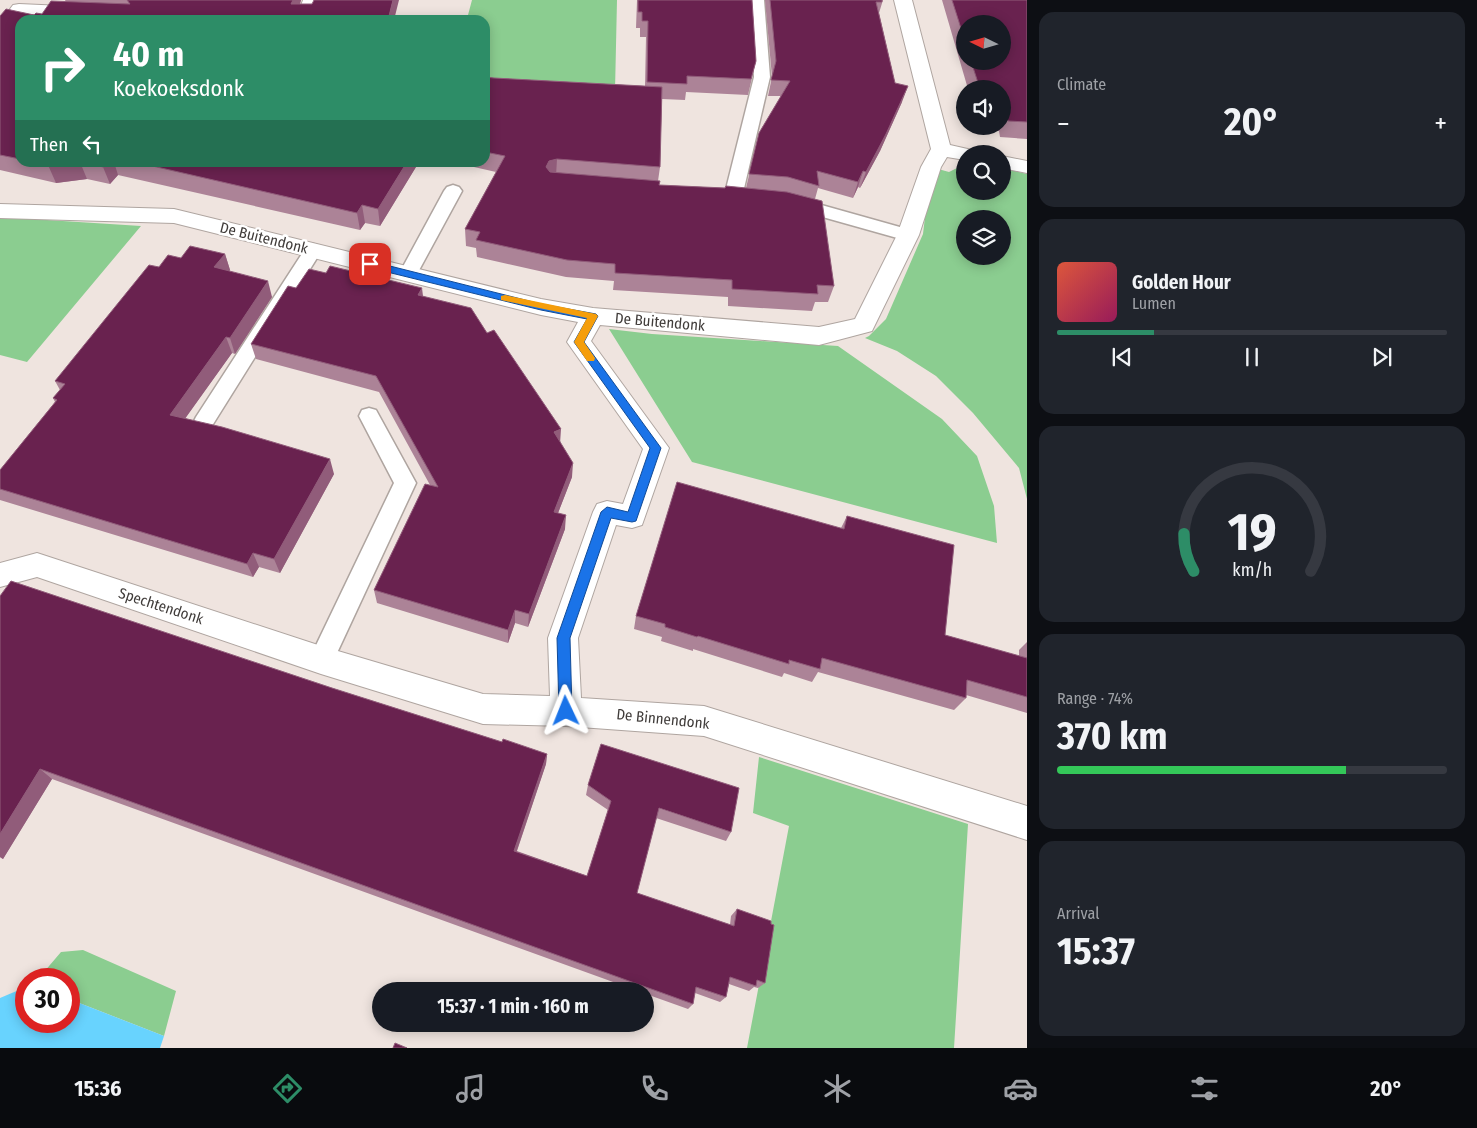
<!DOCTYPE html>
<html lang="en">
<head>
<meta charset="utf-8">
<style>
	:root { --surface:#171b24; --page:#20242c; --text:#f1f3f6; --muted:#9ea1a6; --line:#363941; --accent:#2d8d67 }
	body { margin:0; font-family:"Fira Sans Condensed",sans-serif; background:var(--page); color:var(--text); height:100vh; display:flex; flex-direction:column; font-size:19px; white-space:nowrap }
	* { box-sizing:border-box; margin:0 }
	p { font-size:16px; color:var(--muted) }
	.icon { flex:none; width:28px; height:28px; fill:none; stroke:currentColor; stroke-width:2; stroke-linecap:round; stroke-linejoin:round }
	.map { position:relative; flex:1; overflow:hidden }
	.panel { display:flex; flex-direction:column; gap:12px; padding:12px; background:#0d0f14; width:450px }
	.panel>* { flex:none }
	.top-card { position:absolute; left:15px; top:15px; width:475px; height:152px; border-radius:15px; box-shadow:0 2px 12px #0003; background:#2d8d67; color:#fff; overflow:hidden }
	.needle { width:32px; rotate:275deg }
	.buttons { position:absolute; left:956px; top:15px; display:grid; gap:10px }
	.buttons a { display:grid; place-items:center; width:55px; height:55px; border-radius:50%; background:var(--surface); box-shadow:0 2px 12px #0003; font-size:25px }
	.speed { position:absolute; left:15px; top:968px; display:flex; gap:10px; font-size:25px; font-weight:700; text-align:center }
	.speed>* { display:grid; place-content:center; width:65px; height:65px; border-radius:50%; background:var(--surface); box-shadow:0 2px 12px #0003; line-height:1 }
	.speed .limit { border:8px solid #d22; background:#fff; color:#111 }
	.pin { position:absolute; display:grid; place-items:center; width:42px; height:42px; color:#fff; margin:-21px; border-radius:10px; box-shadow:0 2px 8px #0006 }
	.me { position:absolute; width:55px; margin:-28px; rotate:358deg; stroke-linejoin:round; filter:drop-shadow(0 0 4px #0008) }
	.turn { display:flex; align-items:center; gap:18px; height:105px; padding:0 15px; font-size:22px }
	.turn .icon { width:65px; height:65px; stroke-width:2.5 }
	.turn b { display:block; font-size:35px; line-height:42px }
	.then { display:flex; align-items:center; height:48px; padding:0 15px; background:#0003; gap:10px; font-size:19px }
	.big { font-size:38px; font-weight:700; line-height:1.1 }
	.panel .widget { flex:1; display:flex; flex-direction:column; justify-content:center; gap:8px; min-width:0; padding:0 18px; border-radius:15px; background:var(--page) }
	.panel .dial { align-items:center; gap:0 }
	.dial svg { height:130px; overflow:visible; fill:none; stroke:var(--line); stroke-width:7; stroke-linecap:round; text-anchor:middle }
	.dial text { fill:var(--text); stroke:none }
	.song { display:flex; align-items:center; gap:15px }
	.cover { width:60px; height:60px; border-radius:8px; background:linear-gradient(135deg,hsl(10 70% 55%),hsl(330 70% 35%)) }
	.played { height:5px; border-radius:2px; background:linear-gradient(90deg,var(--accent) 25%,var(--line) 25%) }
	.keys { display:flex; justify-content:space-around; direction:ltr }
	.heat { display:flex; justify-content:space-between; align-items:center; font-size:28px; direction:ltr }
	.charge { height:8px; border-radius:4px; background:linear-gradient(90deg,#34c759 74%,var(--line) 0) }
	.trip { position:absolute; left:372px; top:982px; width:282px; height:50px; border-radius:25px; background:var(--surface); box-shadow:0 2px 12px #0003; font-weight:700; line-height:50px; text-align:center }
	.dock { display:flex; height:80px; justify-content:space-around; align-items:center; background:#090b0e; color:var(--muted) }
	.dock .icon { width:35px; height:35px }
	.dock .active { color:var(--accent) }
	.dock b { font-size:22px; color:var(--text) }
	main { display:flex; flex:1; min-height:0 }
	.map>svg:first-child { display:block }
	.green { fill:#8bcd90; fill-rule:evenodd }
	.water { fill:#68d3fe }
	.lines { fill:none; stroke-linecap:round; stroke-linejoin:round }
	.service-casing { stroke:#afa5a0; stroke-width:3 }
	.minor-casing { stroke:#afa5a0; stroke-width:2 }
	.service { fill:#fff; fill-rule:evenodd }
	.minor { fill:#fff; fill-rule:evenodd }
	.wall { fill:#ac8397; fill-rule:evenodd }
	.shaded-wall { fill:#915c7a }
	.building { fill:#69224f; stroke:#915c7a }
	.route { fill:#1a73e8; stroke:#114b97 }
	.slow { fill:#f59e0b }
	.labels { text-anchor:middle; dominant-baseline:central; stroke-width:5; stroke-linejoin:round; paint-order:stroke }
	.street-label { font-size:15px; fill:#403c3a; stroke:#fff }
</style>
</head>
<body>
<main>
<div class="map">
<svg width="1027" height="1048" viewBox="0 0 1027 1048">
	<rect width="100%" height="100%" fill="#efe4df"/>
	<path class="green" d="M472 0H617L615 91 485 83V20H463L468 15Z
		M961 166H965V191H1002L1003 168 1027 174V499L1019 468 973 413 936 376 897 351 865 338 869 336 886 319 923 234 931 167 949 172ZM965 219H1002V256H965Z
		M0 217 141 226 27 362 0 355Z
		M609 329 652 334 838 346 942 419 977 456 994 506 997 543 692 462Z
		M759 757 968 824 954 1048H747L789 826 753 813Z
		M83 950 176 991 164 1036 69 999V979H38L61 952Z"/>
	<path class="water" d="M26 987V1021H69V999L164 1036 160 1048H0V998Z"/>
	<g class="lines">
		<g class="service-casing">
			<path id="service" d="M750 0H764L770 77 742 197 739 201 733 203 727 201 724 197 754 77Z
				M453 185 459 187 462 191 417 274 415 279 408 280 401 279 399 274 444 191 447 187Z
				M793 197 914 231 917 235 914 239 908 241 787 207 784 203 787 199Z
				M313 244 319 246 322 250 210 429 203 431 196 429 193 423 196 417 307 246Z
				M369 408 376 410 416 483 330 668 321 671 312 668 309 660 394 483 359 416 362 410Z"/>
		</g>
		<g class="minor-casing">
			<path id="minor" d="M303 0H321L314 20H296Z
				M894 0H912L950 145 972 150 975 154H965V160L947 157 941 167 919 235 872 331 819 345 600 325 591 341 669 448 642 525 632 528 616 525 578 638 581 698 704 706 1027 806V840L704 736 566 726 483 724 321 674 37 577 0 587V563L37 553 321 646 483 694 550 696 548 638 593 512 597 504 607 501 623 504 643 449 567 342 578 322 541 315 174 223 0 218V204L174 209 541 299 593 308 819 327 855 319 897 235 921 167 931 149Z
				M19 4 85 7 131 16 134 20H98L85 17 13 13 10 9 13 5Z
				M1002 156 1027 161V173L1002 168Z"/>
		</g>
		<use href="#service" class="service"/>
		<use href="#minor" class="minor"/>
	</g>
	<path class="wall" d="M65 0H301L300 4H312L399 0 20 20V162H419L380 226 365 223 360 230 118 175 110 184 87 179 56 183 0 170V16L42 14 66 2Z
		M637 0H752L756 61 748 95 686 92 685 100 662 99 660 167 658 181 659 185 725 188H746L759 133 781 96H768L772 77 765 0H883L879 13 895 83 902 102 880 151 860 188 858 187 853 198 818 188 815 199 834 286 828 302H815L812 311 728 306V297L613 290 614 281 566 277 477 257 476 248 466 246 465 229 496 172 452 162H485V77L494 78 645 86 646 37H640V28H636Z
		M942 0H1027V139L1000 137 999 131 981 130 979 126H1002V89H968ZM965 24 1002 61H965Z
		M225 254 230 270 229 271 272 297 235 354 232 353 185 418 334 474 280 573 259 567 253 577 0 500V470L55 402 53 398 60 390 55 381 159 267 181 258Z
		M296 288 423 296 560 441 572 477 558 513 565 529 528 627 515 623 508 643 377 603 374 590 430 485 379 392 256 359 251 344Z
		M847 516 945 635 1019 656V650L1027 642V713L966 695V698L954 710 818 672 812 682 784 673 782 677 693 649V651L661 641 662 637 634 629 636 616 841 528Z
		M0 596 332 688 502 742 547 754 546 764 517 851 587 876 608 810 586 795 588 785 731 832 726 841 656 818 637 893 730 925 731 916 737 909 765 983 758 988 754 987 749 991 729 984 726 997 720 1002 695 993 693 1004 688 1009 646 994V991H638L52 779 3 859 0 857Z"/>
	<path class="shaded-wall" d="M293 0H301L295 20 291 4Z
		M393 0H399L394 20H388Z
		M908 86 902 102 880 151 860 188 866 172Z
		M557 159 556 176 548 178 546 167 549 161Z
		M70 162H80L87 179 56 183 48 165Z
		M107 162H114L118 175 110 184 103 167Z
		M407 162H419L380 226 378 209Z
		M863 171 858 187 853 198 858 182Z
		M362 205 365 223 360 230 357 213Z
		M225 254 230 270 220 283 214 267Z
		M268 281 272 297 235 354 230 338Z
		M422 288 424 304 418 295Z
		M226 337 232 353 177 430 170 415Z
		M561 429 560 444 554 432Z
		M330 459 334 474 280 573 274 559Z
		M573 463 572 477 553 526 554 512Z
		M566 515 565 529 528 627 529 614Z
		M253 553 259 567 253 577 247 564Z
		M515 610V623L508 643V630Z
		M547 754 546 764 514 859V851Z
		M40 769 52 779 3 859 0 857V834Z"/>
	<path class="building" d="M127 0H293L291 4H312L314 0H393L388 20H20V159L0 155V16L6 9 34 15 36 13 42 14 51 1 130 4Z
		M638 0H752L756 61 751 79 687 76V84L647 82 648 21H642V12H638Z
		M770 0H882V2H876L895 83 908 86 886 134 866 172 863 171 858 182 817 171 819 186 788 177 749 174 759 133 790 81 771 80 776 61Z
		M952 0H1027V122L1008 121 1006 115H1002V89H980L971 61H1002V24H965V41Z
		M485 77 494 78 662 87 660 167 557 159 549 161 546 167 550 172 660 181 659 185 725 188 726 186 787 192 822 201 834 286 817 285 818 294 732 289V280L615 273V264L567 260 476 240 480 232 465 229 505 156 485 152Z
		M35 162H70L48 165Z
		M85 162H107L103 167Z
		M135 162H407L378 209 362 205 357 213Z
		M190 246 225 254 214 267 268 281 230 338 226 337 170 415 222 427 330 459 274 559 253 553 247 564 0 489V470L57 400 53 398 65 384 55 381 149 265 159 267 168 255 181 258Z
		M330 266 422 288 418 295 471 308 487 333 494 330 561 429 554 432 573 463 554 512 566 515 529 614 515 610 508 630 374 590 425 484 438 487 376 376 251 344 288 286 296 288 309 269 326 273Z
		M677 482 844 529 847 516 954 545 945 635 1027 658V697L967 680 966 698 822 658 820 669 789 660V664L698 636 697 637 665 627V624L636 616Z
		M11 581 332 688 502 742 503 739 547 754 514 851 587 876 611 801 588 785 601 744 739 788 731 832 659 808 637 893 734 926 737 909 771 921V924L774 925 765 983 757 980 756 986 730 977 726 997 696 987 693 1004 40 769 0 834V596Z
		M395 1043 407 1048H393Z"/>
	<path class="route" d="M370 261 541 304 596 314 598 316 584 342 661 448 636 521 632 522 611 518 570 638 572 711 570 715 566 717 561 715 559 711 557 638 601 512 607 507 628 512 650 448 574 342 587 319 541 310 367 267V262Z"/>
	<path class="slow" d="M505 295 596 314 598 316 584 342 595 358 594 361H587L574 342 587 318 501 300V296Z"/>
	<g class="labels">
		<g class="street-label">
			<text transform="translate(264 238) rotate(14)">De Buitendonk</text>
			<text transform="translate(660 322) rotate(5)">De Buitendonk</text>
			<text transform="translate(161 606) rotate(18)">Spechtendonk</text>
			<text transform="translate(663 719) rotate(6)">De Binnendonk</text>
		</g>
	</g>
</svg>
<div class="buttons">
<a><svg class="needle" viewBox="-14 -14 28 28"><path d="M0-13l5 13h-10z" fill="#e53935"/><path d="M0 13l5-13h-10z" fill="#9ea1a6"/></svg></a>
<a><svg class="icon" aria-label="sound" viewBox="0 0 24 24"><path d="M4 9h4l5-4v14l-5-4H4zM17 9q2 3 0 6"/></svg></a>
<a><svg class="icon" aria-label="search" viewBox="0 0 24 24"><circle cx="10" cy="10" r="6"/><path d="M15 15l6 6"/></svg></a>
<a><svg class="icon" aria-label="layers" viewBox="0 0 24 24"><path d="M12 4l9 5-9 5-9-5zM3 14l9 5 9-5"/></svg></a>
</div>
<div class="speed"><div class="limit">30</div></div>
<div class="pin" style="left:370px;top:264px;background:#d93025"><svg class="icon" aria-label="arrive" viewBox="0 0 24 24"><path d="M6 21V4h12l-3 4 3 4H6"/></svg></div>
<svg class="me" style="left:566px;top:711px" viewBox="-20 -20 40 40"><path d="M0-17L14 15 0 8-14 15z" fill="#1a73e8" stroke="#fff" stroke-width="4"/></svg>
<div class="trip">15:37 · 1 min · 160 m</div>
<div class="top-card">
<div class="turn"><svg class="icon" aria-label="right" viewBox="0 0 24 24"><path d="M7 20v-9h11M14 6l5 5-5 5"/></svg><div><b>40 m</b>Koekoeksdonk</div></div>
<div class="then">Then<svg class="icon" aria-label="left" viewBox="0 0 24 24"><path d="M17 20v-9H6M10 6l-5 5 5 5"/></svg></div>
</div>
</div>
<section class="panel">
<div class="widget"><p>Climate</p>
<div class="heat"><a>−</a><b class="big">20°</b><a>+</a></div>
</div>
<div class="widget">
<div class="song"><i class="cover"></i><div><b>Golden Hour</b><p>Lumen</p></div></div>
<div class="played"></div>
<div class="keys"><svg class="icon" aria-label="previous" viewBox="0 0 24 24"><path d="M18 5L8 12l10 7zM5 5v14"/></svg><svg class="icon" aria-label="pause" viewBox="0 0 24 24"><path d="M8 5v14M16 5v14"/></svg><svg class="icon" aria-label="next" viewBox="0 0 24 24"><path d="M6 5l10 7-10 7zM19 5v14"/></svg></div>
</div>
<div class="widget dial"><svg viewBox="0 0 100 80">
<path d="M14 69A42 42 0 1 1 86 69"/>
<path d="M14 69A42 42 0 0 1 8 46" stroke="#2d8d67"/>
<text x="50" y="56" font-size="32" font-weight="700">19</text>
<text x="50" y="72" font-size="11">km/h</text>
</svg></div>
<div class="widget"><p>Range · 74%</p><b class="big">370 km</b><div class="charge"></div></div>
<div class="widget"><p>Arrival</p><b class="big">15:37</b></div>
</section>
</main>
<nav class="dock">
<b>15:36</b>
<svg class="icon active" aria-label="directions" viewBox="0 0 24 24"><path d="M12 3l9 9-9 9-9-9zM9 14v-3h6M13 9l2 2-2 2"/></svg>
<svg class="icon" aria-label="music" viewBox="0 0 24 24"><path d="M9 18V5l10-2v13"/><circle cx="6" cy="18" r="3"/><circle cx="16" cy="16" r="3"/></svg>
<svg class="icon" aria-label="phone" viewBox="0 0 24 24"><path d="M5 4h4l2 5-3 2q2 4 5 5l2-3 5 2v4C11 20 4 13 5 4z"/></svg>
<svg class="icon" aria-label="climate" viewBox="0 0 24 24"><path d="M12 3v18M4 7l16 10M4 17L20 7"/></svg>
<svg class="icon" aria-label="car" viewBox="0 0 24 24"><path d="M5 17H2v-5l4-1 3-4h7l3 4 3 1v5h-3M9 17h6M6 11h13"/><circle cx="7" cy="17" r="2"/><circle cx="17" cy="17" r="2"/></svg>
<svg class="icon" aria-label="filters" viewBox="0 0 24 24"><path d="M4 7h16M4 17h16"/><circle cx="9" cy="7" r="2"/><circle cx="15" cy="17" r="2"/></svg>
<b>20°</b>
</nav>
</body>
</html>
